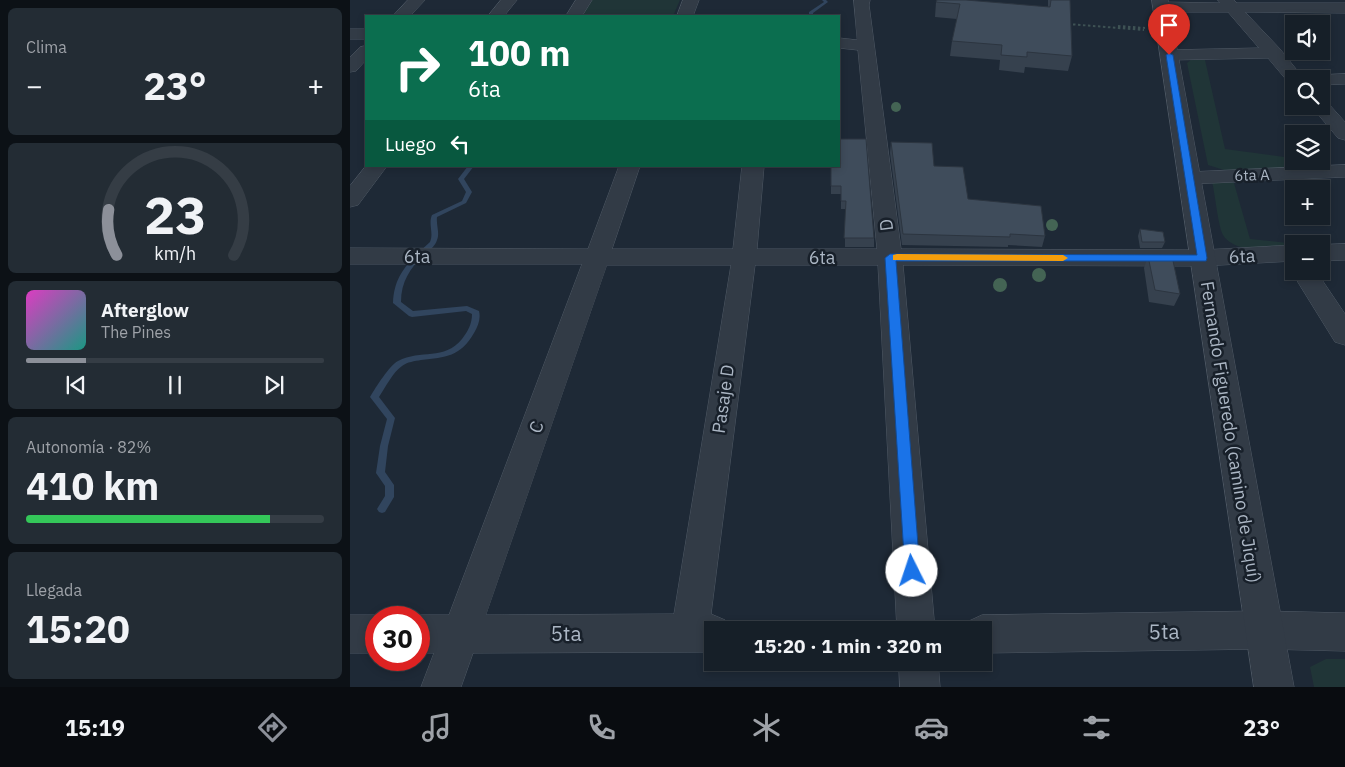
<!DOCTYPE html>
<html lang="es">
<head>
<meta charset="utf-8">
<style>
	:root { --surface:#161f28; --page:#232c34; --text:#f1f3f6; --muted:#9ea2a8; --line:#353d45; --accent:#8c9099 }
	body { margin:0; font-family:"IBM Plex Sans",sans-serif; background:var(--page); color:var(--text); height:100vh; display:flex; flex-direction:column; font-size:19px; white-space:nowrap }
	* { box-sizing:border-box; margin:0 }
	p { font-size:16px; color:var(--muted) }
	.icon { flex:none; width:28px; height:28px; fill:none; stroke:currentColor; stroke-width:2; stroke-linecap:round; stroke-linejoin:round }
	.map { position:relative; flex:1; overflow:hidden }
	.side { display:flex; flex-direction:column; gap:8px; padding:8px; background:#0c1116; width:350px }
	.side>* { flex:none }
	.banner { position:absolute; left:15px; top:15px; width:475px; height:152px; border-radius:0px; box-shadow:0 2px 8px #0003,0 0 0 1px var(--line); background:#0b6e4f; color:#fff; overflow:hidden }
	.tools { position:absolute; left:935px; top:15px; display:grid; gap:10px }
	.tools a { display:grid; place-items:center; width:45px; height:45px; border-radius:0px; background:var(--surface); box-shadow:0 2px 8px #0003,0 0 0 1px var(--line); font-size:25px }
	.speed { position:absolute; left:15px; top:606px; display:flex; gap:10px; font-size:25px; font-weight:700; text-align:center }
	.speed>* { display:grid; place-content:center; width:65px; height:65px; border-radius:50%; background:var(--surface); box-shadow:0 2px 8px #0003,0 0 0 1px var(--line); line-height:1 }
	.speed .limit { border:8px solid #d22; background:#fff; color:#111 }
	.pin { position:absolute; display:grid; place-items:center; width:42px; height:42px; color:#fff; margin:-51px -21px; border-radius:50% 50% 50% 0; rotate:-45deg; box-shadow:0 0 5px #0007 }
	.pin .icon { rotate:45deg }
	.me { position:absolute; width:55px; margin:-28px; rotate:356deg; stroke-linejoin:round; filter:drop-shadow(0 0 4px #0008) }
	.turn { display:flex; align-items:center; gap:18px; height:105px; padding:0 20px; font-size:22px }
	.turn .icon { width:65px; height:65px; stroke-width:2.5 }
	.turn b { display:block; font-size:35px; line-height:42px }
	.then { display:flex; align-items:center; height:48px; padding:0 20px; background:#0003; gap:10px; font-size:19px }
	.big { font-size:38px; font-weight:800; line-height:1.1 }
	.side .tile { flex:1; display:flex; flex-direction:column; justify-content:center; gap:8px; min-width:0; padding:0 18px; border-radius:8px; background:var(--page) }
	.side .dial { align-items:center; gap:0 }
	.dial svg { height:130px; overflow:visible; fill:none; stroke:var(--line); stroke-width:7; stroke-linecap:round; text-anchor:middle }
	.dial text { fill:var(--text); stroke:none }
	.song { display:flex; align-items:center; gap:15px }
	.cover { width:60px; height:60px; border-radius:8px; background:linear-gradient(135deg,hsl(310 70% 55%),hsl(170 70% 35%)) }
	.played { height:5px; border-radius:2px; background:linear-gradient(90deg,var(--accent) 20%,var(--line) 20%) }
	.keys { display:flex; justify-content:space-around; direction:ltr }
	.heat { display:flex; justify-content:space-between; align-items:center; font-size:28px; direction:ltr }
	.charge { height:8px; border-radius:4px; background:linear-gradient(90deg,#34c759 82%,var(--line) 0) }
	.trip { position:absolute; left:354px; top:621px; width:288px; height:50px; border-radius:0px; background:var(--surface); box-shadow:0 2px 8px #0003,0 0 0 1px var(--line); font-weight:800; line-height:50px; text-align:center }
	.dock { display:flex; height:80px; justify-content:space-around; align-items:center; background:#090c10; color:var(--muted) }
	.dock .icon { width:35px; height:35px }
	.dock .current { color:var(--accent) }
	.dock b { font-size:22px; color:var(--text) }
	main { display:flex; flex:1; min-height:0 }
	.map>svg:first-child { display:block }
	.green { fill:#203537 }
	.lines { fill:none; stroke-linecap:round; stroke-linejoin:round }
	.stream { fill:#31455e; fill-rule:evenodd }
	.minor-casing { stroke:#4f5965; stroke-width:1 }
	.tertiary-casing { stroke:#4f5965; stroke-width:1 }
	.path { stroke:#3e5254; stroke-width:2; stroke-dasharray:2.5 2.5; stroke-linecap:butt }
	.minor { fill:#323b46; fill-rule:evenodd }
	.tertiary { fill:#323b46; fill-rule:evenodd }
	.tree { fill:#446454 }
	.wall { fill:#36414e }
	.building { fill:#3f4c5b; stroke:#2c3540 }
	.route { fill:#1a73e8; stroke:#114b97 }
	.slow { fill:#f59e0b }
	.labels { text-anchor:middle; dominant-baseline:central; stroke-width:5; stroke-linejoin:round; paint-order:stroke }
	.far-street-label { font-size:15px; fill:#abb6c4; stroke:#18202a }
	.street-label { font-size:18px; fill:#abb6c4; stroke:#18202a }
	.near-street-label { font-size:21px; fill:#abb6c4; stroke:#18202a }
</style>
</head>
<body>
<main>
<section class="side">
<div class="tile"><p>Clima</p>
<div class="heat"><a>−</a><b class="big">23°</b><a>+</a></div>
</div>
<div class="tile dial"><svg viewBox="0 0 100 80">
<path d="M14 69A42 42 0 1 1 86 69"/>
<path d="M14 69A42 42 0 0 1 9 41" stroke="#8c9099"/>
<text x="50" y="56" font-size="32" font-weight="700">23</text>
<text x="50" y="72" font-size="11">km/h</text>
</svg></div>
<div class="tile">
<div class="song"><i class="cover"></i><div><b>Afterglow</b><p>The Pines</p></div></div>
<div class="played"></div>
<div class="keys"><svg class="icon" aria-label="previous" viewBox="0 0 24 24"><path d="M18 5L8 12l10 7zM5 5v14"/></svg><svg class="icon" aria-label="pause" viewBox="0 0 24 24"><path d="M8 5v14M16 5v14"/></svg><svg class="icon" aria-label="next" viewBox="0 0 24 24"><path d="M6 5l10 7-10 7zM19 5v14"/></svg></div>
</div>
<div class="tile"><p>Autonomía · 82%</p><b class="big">410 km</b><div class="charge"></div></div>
<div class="tile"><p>Llegada</p><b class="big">15:20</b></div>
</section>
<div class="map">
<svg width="995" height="687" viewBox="0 0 995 687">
	<rect width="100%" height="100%" fill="#1e2936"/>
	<path class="green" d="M241 0H330L323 16H230Z
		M842 59 855 60 875 149 934 157 940 168 877 171 858 165 837 63Z
		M875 180 884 183 900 239 938 243V250C920 249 885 254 873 235 868 226 865 193 862 182Z
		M976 659H995V687H964L960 667Z"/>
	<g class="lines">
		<path class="stream" d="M472 0H476L478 2 463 13V16H459V12L474 2Z
			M118 166H124L114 179 122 192 116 203 87 217C86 225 90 233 87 240 85 247 79 250 74 255 60 268 51 282 51 302L63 311 117 306 129 311C131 319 128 326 124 333 110 357 96 357 71 360 65 361 57 362 52 366 43 372 35 388 29 397L45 418 38 446 35 472 44 485V497L35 512 32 513 29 512 27 509 35 496V486L26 473 30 446 37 419 20 397C26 387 39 366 48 361 71 349 94 361 112 339 118 331 122 324 122 314L116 311 62 317 59 316 43 303C44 281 52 269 68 253 72 249 76 246 80 242 84 233 78 224 82 215L112 201 116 192 108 179Z"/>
		<g class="minor-casing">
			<path id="minor" d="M58 0H75L60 16H43Z
				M151 0H167L154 16H138Z
				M226 0H242L232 16H216Z
				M333 0H349L343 16H327Z
				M504 0H520L519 5 551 249 852 250 944 245V261L852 266 553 265 585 630H547L528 265H405L361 614 375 620 380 630H362V652L123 653 111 687H71L84 653H69V618H63L69 615H99L232 264H0V248L238 249 269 166H290L262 249H383L392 166H414L407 249H527L508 50 489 48V38L507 40ZM257 265H381L324 614 136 615Z
				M868 0H884L887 3H995V13L895 12 930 49 954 79H944V84L939 83 918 58 819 60 813 59 810 55 813 51 819 50 909 48 878 12H811L806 10 803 7 806 4 811 2 870 3Z
				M0 29H16V39H0Z
				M16 46V60L6 71 0 72V57L10 47Z
				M995 74V84L971 85V79H963L971 75Z
				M971 101 977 102 995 122V140L988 138 961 106H971Z
				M995 165V177L840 184 832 183 829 178 832 173 840 172Z
				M16 166H37L8 205 0 207V186Z
				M995 244V260L971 261V245Z
				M944 266V271H966L995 314V345L985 342 941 271Z
				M914 611 995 613V651L914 649 632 653V630H615L619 621 632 615Z
				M0 615H26L32 618H26V653H0Z
				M549 662H588L590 687H550Z"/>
		</g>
		<g class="tertiary-casing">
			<path id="tertiary" d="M802 0H818L944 687H904Z"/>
		</g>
		<path class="path" d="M718 24 794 30
			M768 26 795 28"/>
		<use href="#minor" class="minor"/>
		<use href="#tertiary" class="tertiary"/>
	</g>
	<g class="tree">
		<circle cx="546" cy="107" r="5"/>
		<circle cx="702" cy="225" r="6"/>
		<circle cx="689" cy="275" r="7"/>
		<circle cx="650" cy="285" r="7"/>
	</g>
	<path class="wall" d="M698 0H720L722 56 718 71 675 67 674 73 649 70 650 60 600 56 602 41 607 19 585 17 586 2 698 7Z
		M541 142 584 166 618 199 695 236 692 247 658 245V247L552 245 540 153Z
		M481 166 524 238V247H495V209H491V194H481Z
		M790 229 815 242 812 248H790L788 236Z
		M798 256 830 294 824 306 799 302 794 268Z"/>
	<path class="building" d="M587 0H616L700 7 701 0H720L722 56 677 52V57L651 55 652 45 602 41 610 4 586 2Z
		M489 139H516L524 238H494L496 201H491V186H481V166H489Z
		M541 142 582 143 584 166 613 167 618 199 691 206 695 236 660 234V237L553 234Z
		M790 229 813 232 815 242H792Z
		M798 256H822L830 294 805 290Z"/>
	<path class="route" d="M819 53 823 55 857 258 856 261H546L570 571 567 576 562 578 557 576 555 571 535 258 540 254 847 255 816 55Z"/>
	<path class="slow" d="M547 254 713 255 718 258 713 261 543 260V255Z"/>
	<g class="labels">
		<g class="far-street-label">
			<text transform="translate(902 175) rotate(-2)">6ta A</text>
		</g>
		<g class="street-label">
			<text transform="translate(536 225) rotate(-97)">D</text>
			<text x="67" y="256">6ta</text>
			<text transform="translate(892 256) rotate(-3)">6ta</text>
			<text x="472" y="257">6ta</text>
			<text transform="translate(373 399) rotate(-82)">Pasaje D</text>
			<text transform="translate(186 427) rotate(-70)">C</text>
			<text transform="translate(881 432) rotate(81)">Fernando Figueredo (camino de Jiquí)</text>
		</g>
		<g class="near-street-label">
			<text transform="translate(814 631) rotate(-1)">5ta</text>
			<text x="216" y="633">5ta</text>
		</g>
	</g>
</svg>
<div class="tools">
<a><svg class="icon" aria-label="sound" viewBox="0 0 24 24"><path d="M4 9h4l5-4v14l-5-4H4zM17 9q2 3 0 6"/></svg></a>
<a><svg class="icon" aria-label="search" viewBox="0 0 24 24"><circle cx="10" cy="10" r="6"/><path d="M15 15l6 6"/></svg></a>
<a><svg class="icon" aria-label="layers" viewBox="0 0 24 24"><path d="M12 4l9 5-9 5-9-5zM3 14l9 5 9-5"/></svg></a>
<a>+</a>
<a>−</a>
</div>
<div class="speed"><div class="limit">30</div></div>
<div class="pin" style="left:819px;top:55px;background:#d93025"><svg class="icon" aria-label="arrive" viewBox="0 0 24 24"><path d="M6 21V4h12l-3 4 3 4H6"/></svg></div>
<svg class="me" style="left:562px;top:571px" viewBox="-20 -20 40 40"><circle r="19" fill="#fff"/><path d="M0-13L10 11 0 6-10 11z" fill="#1a73e8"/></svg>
<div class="trip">15:20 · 1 min · 320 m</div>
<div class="banner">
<div class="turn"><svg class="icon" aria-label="right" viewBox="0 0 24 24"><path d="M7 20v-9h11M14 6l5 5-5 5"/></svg><div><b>100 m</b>6ta</div></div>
<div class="then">Luego<svg class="icon" aria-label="left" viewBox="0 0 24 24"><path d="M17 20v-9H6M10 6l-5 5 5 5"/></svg></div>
</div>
</div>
</main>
<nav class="dock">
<b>15:19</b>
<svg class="icon current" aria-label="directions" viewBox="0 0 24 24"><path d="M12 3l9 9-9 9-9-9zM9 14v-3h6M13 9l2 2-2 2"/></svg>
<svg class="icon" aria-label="music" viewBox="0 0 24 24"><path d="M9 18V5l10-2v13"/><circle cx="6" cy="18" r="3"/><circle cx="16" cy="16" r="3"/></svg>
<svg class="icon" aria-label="phone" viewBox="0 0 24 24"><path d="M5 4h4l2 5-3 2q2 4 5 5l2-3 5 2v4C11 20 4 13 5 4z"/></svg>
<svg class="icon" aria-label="climate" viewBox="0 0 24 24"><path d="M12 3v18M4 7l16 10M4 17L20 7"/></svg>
<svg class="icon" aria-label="car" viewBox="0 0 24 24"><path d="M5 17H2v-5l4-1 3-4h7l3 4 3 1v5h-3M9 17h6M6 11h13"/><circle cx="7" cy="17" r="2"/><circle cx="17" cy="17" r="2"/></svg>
<svg class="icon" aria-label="filters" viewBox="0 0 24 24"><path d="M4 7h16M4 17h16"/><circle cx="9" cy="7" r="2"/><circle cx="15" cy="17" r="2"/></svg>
<b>23°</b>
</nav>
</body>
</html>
